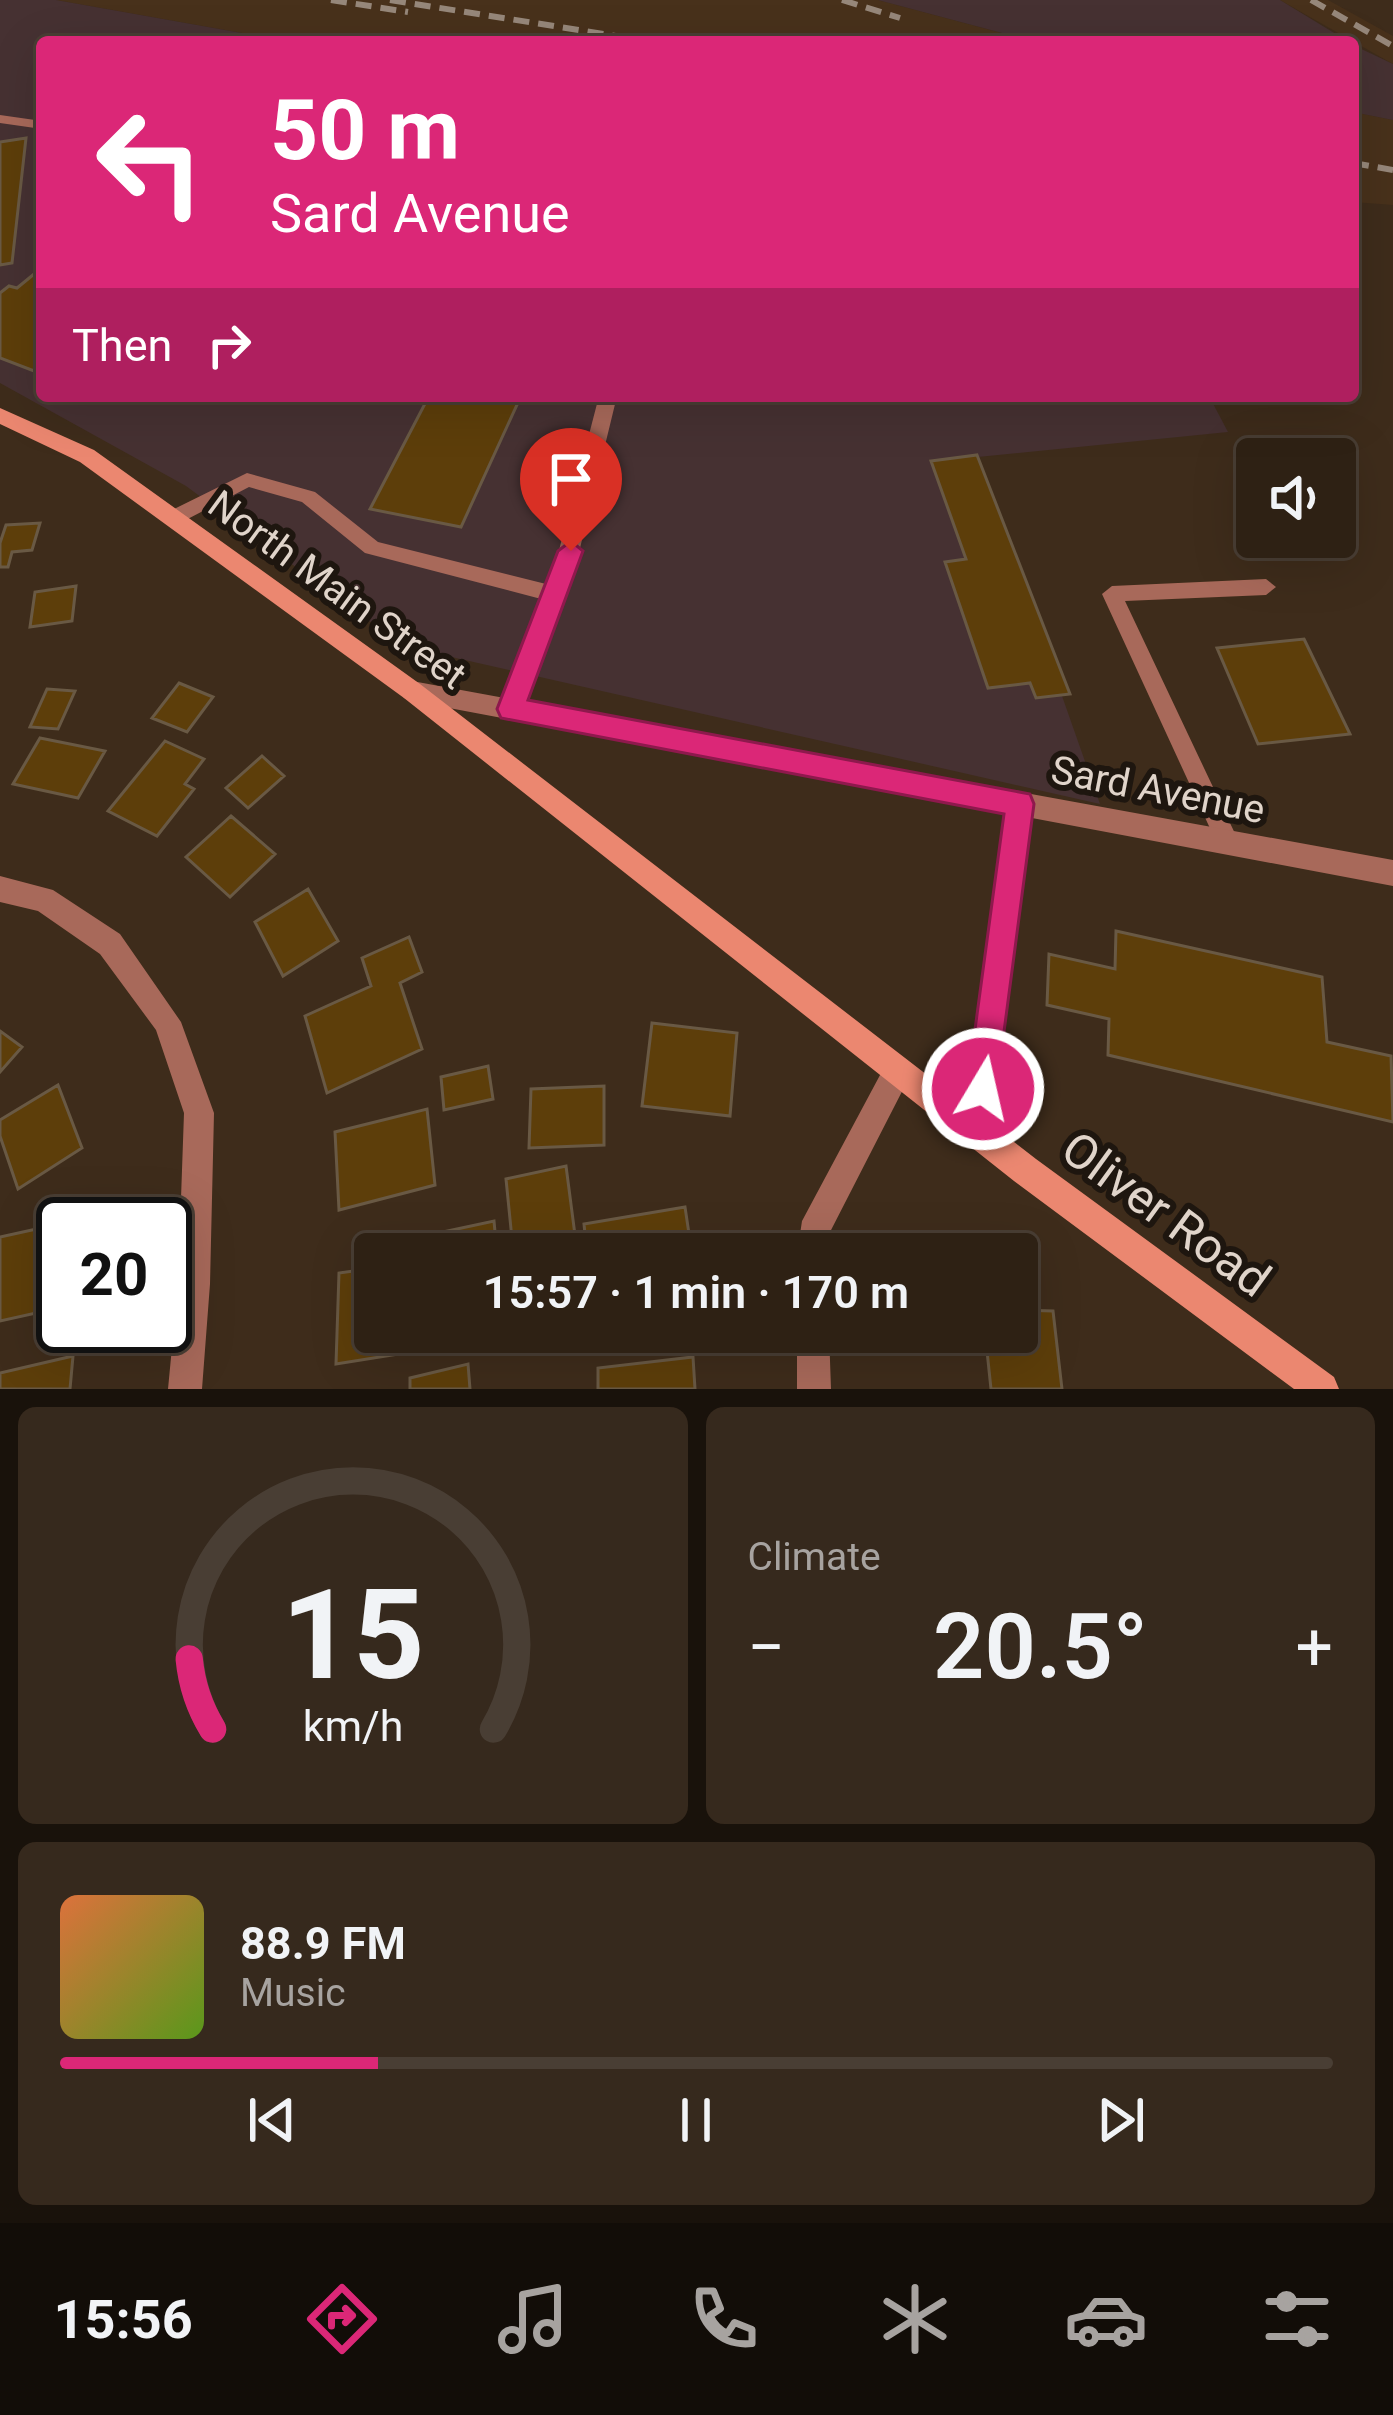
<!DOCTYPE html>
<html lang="en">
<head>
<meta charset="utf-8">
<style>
	:root { --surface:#2e2114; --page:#36291d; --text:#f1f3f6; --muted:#a7a3a0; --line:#493e34; --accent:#db2777 }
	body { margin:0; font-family:Roboto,sans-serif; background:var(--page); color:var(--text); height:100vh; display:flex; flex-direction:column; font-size:45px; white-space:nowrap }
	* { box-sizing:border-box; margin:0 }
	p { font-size:39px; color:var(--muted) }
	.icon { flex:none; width:66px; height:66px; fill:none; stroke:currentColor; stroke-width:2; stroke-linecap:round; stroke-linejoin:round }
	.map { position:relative; height:1389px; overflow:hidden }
	.details { display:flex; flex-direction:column; gap:18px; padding:18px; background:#19120b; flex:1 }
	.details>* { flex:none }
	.guide { position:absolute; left:36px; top:36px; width:1323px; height:366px; border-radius:12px; box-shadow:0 12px 48px #0002,0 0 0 3px var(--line); background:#db2777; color:#fff; overflow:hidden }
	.fabs { position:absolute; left:1236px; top:438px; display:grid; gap:24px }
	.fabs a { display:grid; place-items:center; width:120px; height:120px; border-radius:12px; background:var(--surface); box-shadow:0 12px 48px #0002,0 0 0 3px var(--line); font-size:60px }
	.speed { position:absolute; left:36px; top:1197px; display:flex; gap:24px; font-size:60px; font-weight:700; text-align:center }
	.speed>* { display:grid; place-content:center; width:156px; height:156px; border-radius:50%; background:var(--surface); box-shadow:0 12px 48px #0002,0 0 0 3px var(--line); line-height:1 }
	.speed .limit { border:6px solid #111; border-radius:18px; background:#fff; color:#111 }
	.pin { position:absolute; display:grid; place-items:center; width:102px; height:102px; color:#fff; margin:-123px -51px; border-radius:50% 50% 50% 0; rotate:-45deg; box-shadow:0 0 12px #0007 }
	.pin .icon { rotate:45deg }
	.me { position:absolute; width:132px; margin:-66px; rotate:9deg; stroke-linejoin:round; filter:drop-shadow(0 0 9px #0008) }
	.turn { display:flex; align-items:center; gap:42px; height:252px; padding:0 36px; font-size:54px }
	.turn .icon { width:156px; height:156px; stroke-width:2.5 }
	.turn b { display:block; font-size:84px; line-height:102px }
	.then { display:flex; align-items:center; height:114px; padding:0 36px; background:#0003; gap:24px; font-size:45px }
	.big { font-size:90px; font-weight:600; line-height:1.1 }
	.details .tile { flex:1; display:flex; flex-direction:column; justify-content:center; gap:18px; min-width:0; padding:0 42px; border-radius:18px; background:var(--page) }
	.details .dial { align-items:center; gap:0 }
	.dial svg { height:312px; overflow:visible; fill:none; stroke:var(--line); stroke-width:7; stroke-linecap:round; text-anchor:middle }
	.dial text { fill:var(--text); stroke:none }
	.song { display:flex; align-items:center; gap:36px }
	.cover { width:144px; height:144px; border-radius:18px; background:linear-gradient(135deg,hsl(20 70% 55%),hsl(90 70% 35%)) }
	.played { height:12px; border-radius:6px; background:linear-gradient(90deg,var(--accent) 25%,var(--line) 25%) }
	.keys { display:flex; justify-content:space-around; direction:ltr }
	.heat { display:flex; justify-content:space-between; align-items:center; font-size:66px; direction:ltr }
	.details .tiles { flex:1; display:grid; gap:18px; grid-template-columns:1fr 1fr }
	.tile:last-child { grid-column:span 2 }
	.trip { position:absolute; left:354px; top:1233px; width:684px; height:120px; border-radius:12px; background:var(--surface); box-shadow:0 12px 48px #0002,0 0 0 3px var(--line); font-weight:600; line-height:120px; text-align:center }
	.dock { display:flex; height:192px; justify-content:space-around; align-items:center; background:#120d08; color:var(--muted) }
	.dock .icon { width:84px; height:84px }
	.dock .selected { color:var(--accent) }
	.dock b { font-size:54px; color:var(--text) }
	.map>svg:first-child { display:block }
	.built { fill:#48311b }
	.industrial { fill:#463132 }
	.building { fill:#5d3e0a; stroke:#695944; stroke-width:3 }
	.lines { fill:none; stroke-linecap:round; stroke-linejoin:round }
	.lane { fill:#a8695a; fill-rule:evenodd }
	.street { fill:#a8695a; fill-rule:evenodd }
	.secondary { fill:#eb8770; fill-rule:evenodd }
	.rail { stroke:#96877a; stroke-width:6; stroke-dasharray:16 9; stroke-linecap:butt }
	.route { fill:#db2777; stroke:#8e194d; stroke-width:3 }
	.labels { text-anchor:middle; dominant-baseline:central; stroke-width:12; stroke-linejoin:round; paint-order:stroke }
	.street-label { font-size:39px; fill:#e0d4ca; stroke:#1e160f }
	.near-street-label { font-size:48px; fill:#e0d4ca; stroke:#1e160f }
</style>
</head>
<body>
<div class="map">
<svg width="1393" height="1389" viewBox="0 0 1393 1389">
	<rect width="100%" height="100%" fill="#3e2c1b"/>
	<path class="built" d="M56 0H878L1036 42H292Z
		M1280 0H1328L1393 36V64Z
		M1353 112 1393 120V205L1353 202Z"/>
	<path class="industrial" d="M0 0H56L292 42H42V396H1209L1228 432 978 457 1100 804 403 646 186 486 0 383Z
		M878 0H1280L1349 42H1036Z
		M1353 45 1393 64V120L1353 112Z"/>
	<path class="building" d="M26 138 12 263 0 265V142Z
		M39 270 42 271V374L0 358V293L9 286 17 288Z
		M429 396H521L461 527 370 509Z
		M977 455 1070 694 1036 698 1030 683 988 688 945 562 966 559 931 461Z
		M40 523 32 550 12 552 8 567H0V543L6 525Z
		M76 586 72 621 30 627 35 592Z
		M1304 639 1350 734 1258 744 1217 648Z
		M179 683 213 697 187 732 152 718Z
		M47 689 75 691 58 729 30 727Z
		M40 738 105 751 78 798 13 784Z
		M165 741 204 759 185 784 194 789 157 836 108 811Z
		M262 756 284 776 248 808 226 788Z
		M231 816 275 854 230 897 186 857Z
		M308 889 338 941 283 976 255 922Z
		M1116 931 1322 977 1327 1042 1391 1056 1393 1122 1108 1055 1109 1019 1047 1005 1049 954 1115 969Z
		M409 937 422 972 400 983 422 1049 327 1093 305 1016 371 986 362 958Z
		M652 1023 737 1033 730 1116 642 1106Z
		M0 1031 22 1047 0 1072Z
		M488 1066 493 1099 444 1110 441 1077Z
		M58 1085 82 1148 18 1189 0 1136V1120Z
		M604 1086V1145L529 1148 531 1089Z
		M427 1109 435 1185 339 1210 335 1132Z
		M566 1166 575 1235 513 1249 506 1179Z
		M685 1207 692 1254H587L584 1224Z
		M100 1215 99 1224H63V1307L0 1321V1237Z
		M494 1221 497 1254H445L443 1232Z
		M375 1268V1332H405V1353L336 1364 339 1273Z
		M1017 1310 1053 1311 1062 1389H991L985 1332H1017Z
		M73 1356 70 1389H0V1373Z
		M693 1357 695 1389H598V1368Z
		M468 1364 470 1389H410V1378Z"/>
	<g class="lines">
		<path class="lane" d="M0 115 42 121V129L0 123Z
			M599 396H617L572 581 522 709 518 716 511 718 504 716 500 709 545 600 365 553 302 502 249 487 180 523 173 525 164 518 166 513 247 473 315 492 378 542 550 585Z
			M1266 579 1276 587 1266 595 1125 601 1239 842 1236 850 1228 853 1220 850 1102 594 1112 586Z
			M1020 794 1028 797 1031 804 990 1133 986 1142 977 1146 968 1142 964 1133 1009 804 1012 797Z"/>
		<path class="street" d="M412 681 1393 860V886L412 701 404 698 400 691 404 684Z
			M0 876 53 890 120 934 181 1022 214 1113 210 1284 202 1389H168L178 1284 184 1113 156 1030 100 954 38 911 0 902Z
			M897 1057 907 1062 912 1072 829 1234V1254H797L802 1221 887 1062Z
			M797 1332H829L831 1389H797Z"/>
		<path class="secondary" d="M0 408 94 450 420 684 1036 1159 1334 1377 1339 1389H1294L1014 1181 404 698 80 462 0 424Z"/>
		<path class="rail" d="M331 0 408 12
			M390 0 654 42
			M842 0 900 18
			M1311 0 1393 46
			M1353 163 1393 170"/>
	</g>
	<path class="route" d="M571 541 583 551 528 700 1030 794 1034 804 995 1100 983 1105 972 1100 967 1089 1004 814 501 718 497 709 558 551Z"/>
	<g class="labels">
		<g class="street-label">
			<text transform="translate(337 590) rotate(36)">North Main Street</text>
			<text transform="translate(1158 790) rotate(11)">Sard Avenue</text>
		</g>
		<g class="near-street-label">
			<text transform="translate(1166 1214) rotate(36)">Oliver Road</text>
		</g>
	</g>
</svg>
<div class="fabs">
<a><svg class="icon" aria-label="sound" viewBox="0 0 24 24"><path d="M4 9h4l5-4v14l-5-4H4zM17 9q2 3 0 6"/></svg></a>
</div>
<div class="speed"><div class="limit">20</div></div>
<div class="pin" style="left:571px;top:551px;background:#d93025"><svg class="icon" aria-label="arrive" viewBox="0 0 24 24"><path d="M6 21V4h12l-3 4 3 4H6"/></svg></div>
<svg class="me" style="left:983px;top:1089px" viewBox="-20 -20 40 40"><circle r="17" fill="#db2777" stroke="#fff" stroke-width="3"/><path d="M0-11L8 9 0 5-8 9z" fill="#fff"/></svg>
<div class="trip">15:57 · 1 min · 170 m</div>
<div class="guide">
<div class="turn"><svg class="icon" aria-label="left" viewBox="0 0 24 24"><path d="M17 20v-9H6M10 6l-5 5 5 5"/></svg><div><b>50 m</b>Sard Avenue</div></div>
<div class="then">Then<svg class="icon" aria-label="right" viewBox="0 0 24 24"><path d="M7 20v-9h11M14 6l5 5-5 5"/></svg></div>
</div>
</div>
<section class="details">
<div class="tiles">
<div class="tile dial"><svg viewBox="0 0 100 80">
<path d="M14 69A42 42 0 1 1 86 69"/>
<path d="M14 69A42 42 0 0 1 8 51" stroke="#db2777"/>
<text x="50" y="56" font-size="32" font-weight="700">15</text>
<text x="50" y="72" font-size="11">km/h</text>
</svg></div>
<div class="tile"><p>Climate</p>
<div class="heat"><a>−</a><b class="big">20.5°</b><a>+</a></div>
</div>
<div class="tile">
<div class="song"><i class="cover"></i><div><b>88.9 FM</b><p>Music</p></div></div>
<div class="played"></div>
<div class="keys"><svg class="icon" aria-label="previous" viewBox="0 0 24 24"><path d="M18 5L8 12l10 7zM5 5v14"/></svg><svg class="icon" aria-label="pause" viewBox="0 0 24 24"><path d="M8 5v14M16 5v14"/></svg><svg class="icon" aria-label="next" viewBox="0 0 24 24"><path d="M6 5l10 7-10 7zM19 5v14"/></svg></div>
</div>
</div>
</section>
<nav class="dock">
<b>15:56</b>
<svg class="icon selected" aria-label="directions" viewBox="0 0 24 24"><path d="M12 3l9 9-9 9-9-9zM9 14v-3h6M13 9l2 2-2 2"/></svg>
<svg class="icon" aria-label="music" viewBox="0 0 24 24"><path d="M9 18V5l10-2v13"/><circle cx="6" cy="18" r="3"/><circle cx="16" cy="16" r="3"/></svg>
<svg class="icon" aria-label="phone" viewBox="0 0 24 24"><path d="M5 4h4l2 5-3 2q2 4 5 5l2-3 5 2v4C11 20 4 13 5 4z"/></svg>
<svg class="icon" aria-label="climate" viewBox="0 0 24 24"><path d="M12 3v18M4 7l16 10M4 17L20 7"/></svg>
<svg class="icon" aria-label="car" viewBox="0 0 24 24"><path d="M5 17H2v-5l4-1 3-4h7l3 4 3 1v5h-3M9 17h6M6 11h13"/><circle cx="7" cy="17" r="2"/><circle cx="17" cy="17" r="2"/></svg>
<svg class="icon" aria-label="filters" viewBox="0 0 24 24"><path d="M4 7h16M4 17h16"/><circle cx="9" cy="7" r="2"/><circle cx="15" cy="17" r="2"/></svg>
</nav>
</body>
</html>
